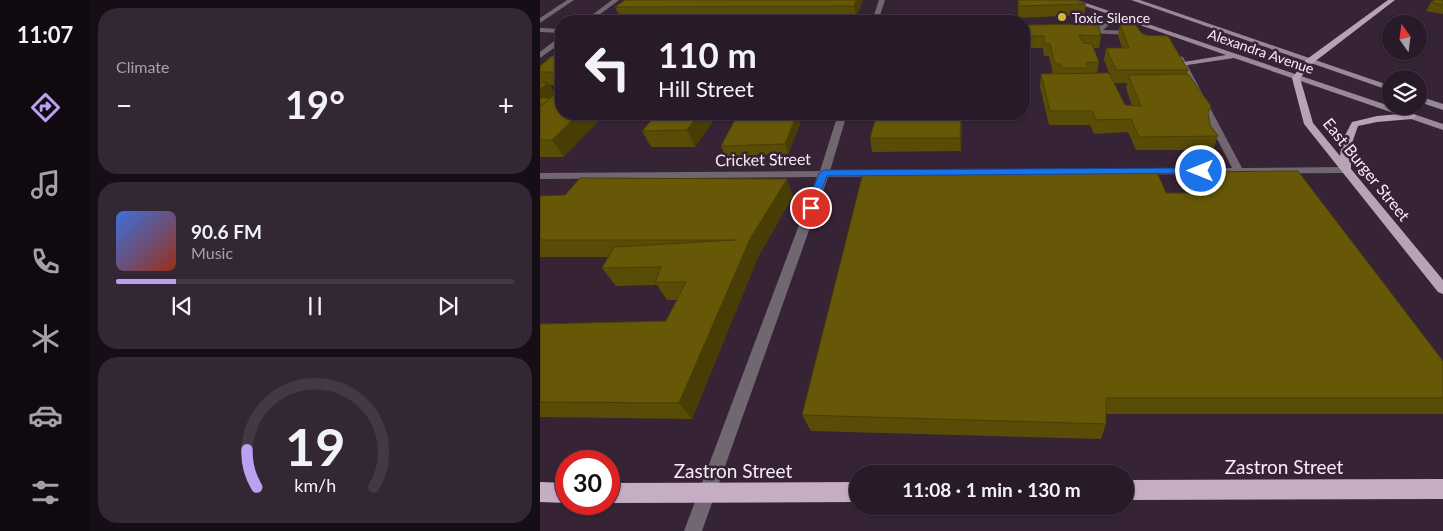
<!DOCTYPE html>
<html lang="en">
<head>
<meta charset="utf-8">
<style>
	:root { --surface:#281a28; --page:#342734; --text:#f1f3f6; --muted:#a5a1a8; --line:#443845; --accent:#bca0f2 }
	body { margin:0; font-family:Lato,sans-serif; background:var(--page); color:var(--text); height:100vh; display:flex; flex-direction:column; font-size:19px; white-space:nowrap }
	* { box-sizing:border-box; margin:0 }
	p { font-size:16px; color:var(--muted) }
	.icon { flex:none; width:28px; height:28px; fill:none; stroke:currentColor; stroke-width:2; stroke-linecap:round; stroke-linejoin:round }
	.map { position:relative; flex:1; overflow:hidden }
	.details { display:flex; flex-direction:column; gap:8px; padding:8px; background:#160e16; width:450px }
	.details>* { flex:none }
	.guide { position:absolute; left:15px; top:15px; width:475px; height:105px; border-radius:20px; box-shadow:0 1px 4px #0004,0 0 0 1px var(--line); background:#281a28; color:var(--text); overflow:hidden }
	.needle { width:32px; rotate:346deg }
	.buttons { position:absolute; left:842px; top:15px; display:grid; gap:10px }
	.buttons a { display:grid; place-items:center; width:45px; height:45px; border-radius:50%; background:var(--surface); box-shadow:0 1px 4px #0004,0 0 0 1px var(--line); font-size:25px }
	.speed { position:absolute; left:15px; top:450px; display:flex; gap:10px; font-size:25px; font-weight:700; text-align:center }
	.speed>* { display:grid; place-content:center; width:65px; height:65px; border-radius:50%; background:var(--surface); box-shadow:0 1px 4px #0004,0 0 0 1px var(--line); line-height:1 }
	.speed .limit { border:8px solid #d22; background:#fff; color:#111 }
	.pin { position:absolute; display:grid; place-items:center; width:42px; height:42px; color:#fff; margin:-21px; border:2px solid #fff; border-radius:50%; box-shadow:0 1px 5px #0007 }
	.me { position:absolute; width:55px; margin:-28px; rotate:270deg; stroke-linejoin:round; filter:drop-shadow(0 0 4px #0008) }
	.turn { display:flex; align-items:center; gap:18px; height:105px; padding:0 20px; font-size:22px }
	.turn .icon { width:65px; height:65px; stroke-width:2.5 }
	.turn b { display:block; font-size:35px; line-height:42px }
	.big { font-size:38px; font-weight:700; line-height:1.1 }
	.details .card { flex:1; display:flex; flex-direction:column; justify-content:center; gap:8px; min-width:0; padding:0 18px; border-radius:20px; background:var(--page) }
	.details .dial { align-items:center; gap:0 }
	.dial svg { height:130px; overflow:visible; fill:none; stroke:var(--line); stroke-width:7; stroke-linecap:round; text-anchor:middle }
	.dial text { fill:var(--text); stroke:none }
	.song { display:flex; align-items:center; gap:15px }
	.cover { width:60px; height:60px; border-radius:8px; background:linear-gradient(135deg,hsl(220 70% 55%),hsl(10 70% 35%)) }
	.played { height:5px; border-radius:2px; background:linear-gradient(90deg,var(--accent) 15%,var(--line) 15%) }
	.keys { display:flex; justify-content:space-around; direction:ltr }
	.heat { display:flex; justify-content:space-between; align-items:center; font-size:28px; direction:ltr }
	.trip { position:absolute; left:309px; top:465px; width:285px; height:50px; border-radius:25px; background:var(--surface); box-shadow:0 1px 4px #0004,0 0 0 1px var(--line); font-weight:700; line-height:50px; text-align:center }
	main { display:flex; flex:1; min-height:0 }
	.tabs { display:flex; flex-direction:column; width:90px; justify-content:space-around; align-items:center; background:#100a10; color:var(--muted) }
	.tabs .icon { width:35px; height:35px }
	.tabs .selected { color:var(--accent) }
	.tabs b { font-size:22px; color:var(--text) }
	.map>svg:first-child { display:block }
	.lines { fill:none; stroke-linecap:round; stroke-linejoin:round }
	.service { fill:#716770; fill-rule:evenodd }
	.minor { fill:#716770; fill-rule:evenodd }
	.tertiary { fill:#716770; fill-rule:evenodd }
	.secondary { fill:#998897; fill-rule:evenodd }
	.primary { fill:#b7a2b6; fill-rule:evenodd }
	.trunk { fill:#c5aec4; fill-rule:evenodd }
	.wall { fill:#594c06; fill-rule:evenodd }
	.shaded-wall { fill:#483e05 }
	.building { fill:#675807; stroke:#483e05 }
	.route { fill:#1a73e8; stroke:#114b97 }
	.poi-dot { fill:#d2b736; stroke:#362335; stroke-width:2 }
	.labels { text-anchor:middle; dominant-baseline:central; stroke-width:5; stroke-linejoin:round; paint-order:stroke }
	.far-poi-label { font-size:14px; fill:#f9ebf8; stroke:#362335; text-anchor:start }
	.far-street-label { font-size:14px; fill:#f9ebf8; stroke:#362335 }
	.street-label { font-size:16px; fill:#f9ebf8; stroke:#362335 }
	.near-street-label { font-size:19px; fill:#f9ebf8; stroke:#362335 }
</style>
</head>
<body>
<main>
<nav class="tabs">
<b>11:07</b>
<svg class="icon selected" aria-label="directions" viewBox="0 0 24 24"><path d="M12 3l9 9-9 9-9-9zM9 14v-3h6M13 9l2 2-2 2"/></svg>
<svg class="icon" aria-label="music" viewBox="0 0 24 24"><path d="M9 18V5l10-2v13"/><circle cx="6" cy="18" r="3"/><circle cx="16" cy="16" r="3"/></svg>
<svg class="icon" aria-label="phone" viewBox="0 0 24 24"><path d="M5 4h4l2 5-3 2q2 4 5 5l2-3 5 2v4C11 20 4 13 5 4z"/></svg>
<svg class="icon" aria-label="climate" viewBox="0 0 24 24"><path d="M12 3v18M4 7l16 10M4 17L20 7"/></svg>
<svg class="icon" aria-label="car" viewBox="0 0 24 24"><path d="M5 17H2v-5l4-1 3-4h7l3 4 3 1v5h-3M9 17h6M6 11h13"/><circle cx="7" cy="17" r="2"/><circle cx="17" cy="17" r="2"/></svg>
<svg class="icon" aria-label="filters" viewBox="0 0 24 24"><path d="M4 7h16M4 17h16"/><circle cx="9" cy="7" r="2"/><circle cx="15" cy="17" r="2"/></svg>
</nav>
<section class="details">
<div class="card"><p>Climate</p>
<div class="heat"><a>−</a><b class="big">19°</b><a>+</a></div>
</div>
<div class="card">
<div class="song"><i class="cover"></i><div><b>90.6 FM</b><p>Music</p></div></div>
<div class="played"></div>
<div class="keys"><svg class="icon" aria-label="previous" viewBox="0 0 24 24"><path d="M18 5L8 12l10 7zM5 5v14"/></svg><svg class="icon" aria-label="pause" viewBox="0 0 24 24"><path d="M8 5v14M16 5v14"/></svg><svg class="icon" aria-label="next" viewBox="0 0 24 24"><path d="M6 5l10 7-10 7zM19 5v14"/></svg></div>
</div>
<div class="card dial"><svg viewBox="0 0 100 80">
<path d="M14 69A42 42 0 1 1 86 69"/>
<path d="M14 69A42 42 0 0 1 8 46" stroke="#bca0f2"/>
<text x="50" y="56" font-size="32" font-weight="700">19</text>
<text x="50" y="72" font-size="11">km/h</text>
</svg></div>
</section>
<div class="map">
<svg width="903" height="531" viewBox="0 0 903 531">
	<rect width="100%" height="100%" fill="#362335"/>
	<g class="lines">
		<path class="service" d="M27 0H34L0 23V18Z
			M0 28 21 29V33L0 32Z"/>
		<path class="minor" d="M339 0H345L338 21H332Z
			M577 14 579 15V17L563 30 595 31 624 41 620 43 594 35 544 33 540 31 544 29H554Z
			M636 55 643 57 702 168 806 167 811 170 806 173 288 177 162 531H144L277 177 0 179V173L280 171 298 114H307L290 171 692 168 635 57Z"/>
		<path class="tertiary" d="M72 0H79L51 21H44Z
			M18 38H21V43L0 58V52Z"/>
		<path class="secondary" d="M528 0H537L903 124V130L694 58 641 66V62H644L686 55Z
			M591 0H600L851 86V91Z
			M879 96 903 104V110L879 102Z"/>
		<path class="primary" d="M848 0H855L773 63 760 78 773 123 800 156 802 141 812 122 837 116 872 113 877 116 872 119 837 122 818 126 811 146V169L903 280V294L898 292 764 124 752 78 767 59Z"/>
		<path class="trunk" d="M903 479V499L585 500V480Z
			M0 482 26 483V503L0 502Z
			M318 482V502L69 503V483Z"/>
	</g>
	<path class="wall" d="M323 0 316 17 81 18 75 7Z
		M478 0 546 4 544 15 478 18Z
		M903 0V14L886 11 891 2Z
		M580 24 603 35 648 70 647 74 668 114 670 125 678 136 673 150H596L588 132 554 134 550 125H509L500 87 501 74H513L509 56H504L503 48H487L489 69V81H484V25L561 36 559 48H553L559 62 557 73H569L564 60 566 48H582L578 36ZM574 83H587L586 88 592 106 585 105Z
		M21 57V85H10L15 94 24 157H0V66Z
		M178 114 155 147H111L102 131Z
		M233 114H262L261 116H258L260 124 248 154 185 156 181 146 233 115Z
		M422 114 421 151 332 152 330 138Z
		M652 172 903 361V414H566V424L561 439 271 431 262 415 626 193H648L646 190Z
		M0 196H253L218 257 152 419 0 417V324L126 321 137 300H127L117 285 76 286 62 268 68 257H0Z"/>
	<path class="shaded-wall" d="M316 0H323L316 17 314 6Z
		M8 83 17 96 0 110V89Z
		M39 114H65L24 157 12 140Z
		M159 114H178L155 147 147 130Z
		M257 114 260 124 248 154 245 144Z
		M421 114H422L421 151 420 138Z
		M247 179 253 196 218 257 152 419 139 403 210 239Z"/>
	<path class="building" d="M85 0H316L314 6 75 7Z
		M478 0H536L546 4 479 6Z
		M894 0H903V5L891 2Z
		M558 24 561 36 539 35 543 43 552 44 559 62 546 63 549 68H522L520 64H515L510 44H504V36H486L489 69H484V25Z
		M580 24H595L603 35 628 36 648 70H576L566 48H589Z
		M12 56 21 57V72H0V66Z
		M569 73 585 105 601 106 588 75 648 74 671 106 668 113 670 125 678 136 599 137 591 119 556 120 552 111H510L501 74Z
		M0 83H8L0 89Z
		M21 89V114H39L12 140H0V107Z
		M0 98H10L0 107Z
		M117 114H159L147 130 102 131Z
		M257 114 245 144 181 146 197 116Z
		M337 114H421L420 138H330Z
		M758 171 903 361V398H566V424L262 415 323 173 617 172 626 193H660L652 172Z
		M40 178 247 179 210 239 139 403 0 402V324L126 321 146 282H115L121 267 62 268 74 247 195 240H0V196L25 195Z"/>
	<path class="route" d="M661 168 665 169V173L287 176 274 211H267L266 208 279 173 284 170Z"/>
	<circle class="poi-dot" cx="522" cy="17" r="5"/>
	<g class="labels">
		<g class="far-poi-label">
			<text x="532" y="17">Toxic Silence</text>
		</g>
		<g class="far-street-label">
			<text transform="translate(721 51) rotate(19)">Alexandra Avenue</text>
		</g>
		<g class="street-label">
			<text transform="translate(223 159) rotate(-1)">Cricket Street</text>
			<text transform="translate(827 169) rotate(51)">East Burger Street</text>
		</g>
		<g class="near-street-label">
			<text x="744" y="466">Zastron Street</text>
			<text x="193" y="470">Zastron Street</text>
		</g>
	</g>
</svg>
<div class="buttons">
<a><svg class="needle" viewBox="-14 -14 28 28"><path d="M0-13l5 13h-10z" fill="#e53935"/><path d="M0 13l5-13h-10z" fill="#a5a1a8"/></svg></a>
<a><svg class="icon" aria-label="layers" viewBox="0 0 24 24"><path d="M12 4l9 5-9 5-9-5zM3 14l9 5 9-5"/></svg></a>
</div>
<div class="speed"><div class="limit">30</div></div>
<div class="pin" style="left:271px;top:208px;background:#d93025"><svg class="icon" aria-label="arrive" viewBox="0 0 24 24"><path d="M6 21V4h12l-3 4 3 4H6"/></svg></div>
<svg class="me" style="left:661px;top:171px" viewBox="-20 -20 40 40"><circle r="17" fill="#1a73e8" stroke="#fff" stroke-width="3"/><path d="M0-11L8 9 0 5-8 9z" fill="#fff"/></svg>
<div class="trip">11:08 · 1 min · 130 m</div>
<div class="guide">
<div class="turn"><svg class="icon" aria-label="left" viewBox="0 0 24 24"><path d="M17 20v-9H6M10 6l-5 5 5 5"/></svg><div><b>110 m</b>Hill Street</div></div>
</div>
</div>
</main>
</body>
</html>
